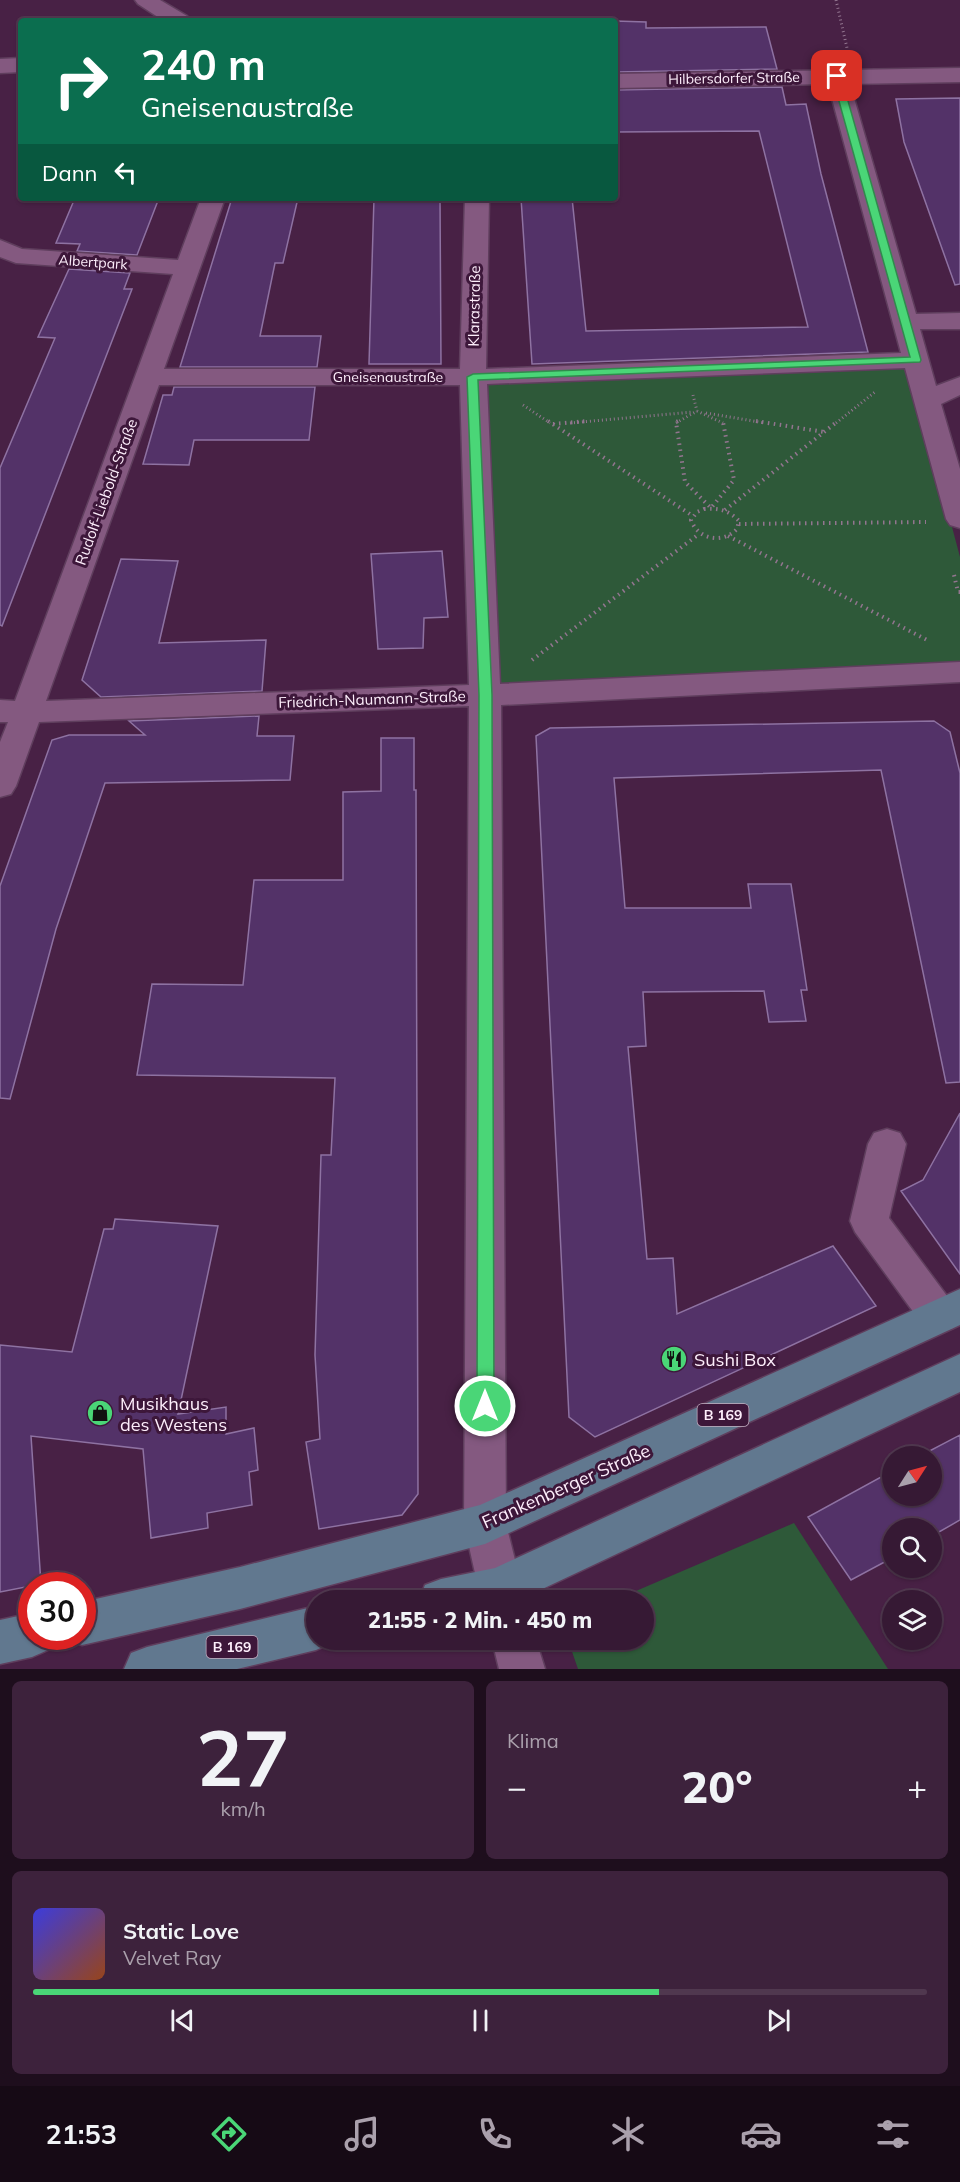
<!DOCTYPE html>
<html lang="de">
<head>
<meta charset="utf-8">
<style>
	:root { --surface:#361934; --page:#3d223c; --text:#f1f3f6; --muted:#aaa0ac; --line:#50384f; --accent:#4ad677 }
	body { margin:0; font-family:Mulish,sans-serif; background:var(--page); color:var(--text); height:100vh; display:flex; flex-direction:column; font-size:22px; white-space:nowrap }
	* { box-sizing:border-box; margin:0 }
	p { font-size:20px; color:var(--muted) }
	.icon { flex:none; width:33px; height:33px; fill:none; stroke:currentColor; stroke-width:2; stroke-linecap:round; stroke-linejoin:round }
	.map { position:relative; height:1669px; overflow:hidden }
	.drawer { display:flex; flex-direction:column; gap:12px; padding:12px; background:#1e0e1d; flex:1 }
	.drawer>* { flex:none }
	.banner { position:absolute; left:18px; top:18px; width:600px; height:183px; border-radius:6px; box-shadow:0 2px 4px #0004,0 0 0 2px var(--line); background:#0b6e4f; color:#fff; overflow:hidden }
	.needle { width:39px; rotate:54deg }
	.tools { position:absolute; left:882px; top:1446px; display:grid; gap:12px }
	.tools a { display:grid; place-items:center; width:60px; height:60px; border-radius:50%; background:var(--surface); box-shadow:0 2px 4px #0004,0 0 0 2px var(--line); font-size:30px }
	.speed { position:absolute; left:18px; top:1572px; display:flex; gap:12px; font-size:30px; font-weight:700; text-align:center }
	.speed>* { display:grid; place-content:center; width:78px; height:78px; border-radius:50%; background:var(--surface); box-shadow:0 2px 4px #0004,0 0 0 2px var(--line); line-height:1 }
	.speed .limit { border:9px solid #d22; background:#fff; color:#111 }
	.pin { position:absolute; display:grid; place-items:center; width:51px; height:51px; color:#fff; margin:-26px; border-radius:12px; box-shadow:0 3px 9px #0006 }
	.me { position:absolute; width:66px; margin:-33px; rotate:0deg; stroke-linejoin:round; filter:drop-shadow(0 0 4px #0008) }
	.turn { display:flex; align-items:center; gap:21px; height:126px; padding:0 24px; font-size:27px }
	.turn .icon { width:78px; height:78px; stroke-width:2.5 }
	.turn b { display:block; font-size:42px; line-height:51px }
	.then { display:flex; align-items:center; height:57px; padding:0 24px; background:#0003; gap:12px; font-size:22px }
	.big { font-size:45px; font-weight:800; line-height:1.1 }
	.drawer .card { flex:1; display:flex; flex-direction:column; justify-content:center; gap:9px; min-width:0; padding:0 21px; border-radius:9px; background:var(--page) }
	.drawer .dial { align-items:center; gap:0 }
	.dial b { font-size:78px; line-height:1 }
	.song { display:flex; align-items:center; gap:18px }
	.cover { width:72px; height:72px; border-radius:9px; background:linear-gradient(135deg,hsl(240 70% 55%),hsl(20 70% 35%)) }
	.played { height:6px; border-radius:3px; background:linear-gradient(90deg,var(--accent) 70%,var(--line) 70%) }
	.keys { display:flex; justify-content:space-around; direction:ltr }
	.heat { display:flex; justify-content:space-between; align-items:center; font-size:33px; direction:ltr }
	.drawer .tiles { flex:1; display:grid; gap:12px; grid-template-columns:1fr 1fr }
	.card:last-child { grid-column:span 2 }
	.trip { position:absolute; left:306px; top:1590px; width:348px; height:60px; border-radius:30px; background:var(--surface); box-shadow:0 2px 4px #0004,0 0 0 2px var(--line); font-weight:800; line-height:60px; text-align:center }
	.tab-bar { display:flex; height:96px; justify-content:space-around; align-items:center; background:#160a15; color:var(--muted) }
	.tab-bar .icon { width:42px; height:42px }
	.tab-bar .selected { color:var(--accent) }
	.tab-bar b { font-size:27px; color:var(--text) }
	.map>svg:first-child { display:block }
	.green { fill:#2e5939 }
	.building { fill:#533268; stroke:#8e72a2; stroke-width:1.5 }
	.lines { fill:none; stroke-linecap:round; stroke-linejoin:round }
	.minor-casing { stroke:#5f3e5d; stroke-width:3 }
	.major-casing { stroke:#5f3e5d; stroke-width:3 }
	.path-far1 { stroke:#92758f; stroke-width:3; stroke-dasharray:1 3; stroke-linecap:butt }
	.path { stroke:#92758f; stroke-width:4; stroke-dasharray:1.5 4.5; stroke-linecap:butt }
	.minor { fill:#845980; fill-rule:evenodd }
	.major { fill:#61788f; fill-rule:evenodd }
	.route { fill:#4ad677; stroke:#308b4d; stroke-width:1.5 }
	.labels { text-anchor:middle; dominant-baseline:central; stroke-width:6; stroke-linejoin:round; paint-order:stroke }
	.far-street-label { font-size:14px; fill:#fdeefb; stroke:#3d173a }
	.shield { fill:#3d173a; stroke:#c3aec1; stroke-width:1.5 }
	.shield-label { font-size:14px; font-weight:bold; fill:#fdeefb }
	.street-label { font-size:15px; fill:#fdeefb; stroke:#3d173a }
	.near-poi-label { font-size:18px; fill:#fdeefb; stroke:#3d173a; text-anchor:start }
	.near-street-label { font-size:18px; fill:#fdeefb; stroke:#3d173a }
</style>
</head>
<body>
<div class="map">
<svg width="960" height="1669" viewBox="0 0 960 1669">
	<rect width="100%" height="100%" fill="#482145"/>
	<path class="green" d="M909 365 960 557V664L494 688 481 381Z
		M794 1523 888 1669H578L568 1640H644V1600H615Z"/>
	<path class="building" d="M615 21 646 22V28L766 27 777 69 615 72Z
		M782 87 786 105 806 104 821 174 868 352 532 364 521 198H572L586 331 808 327 759 131 615 132V90Z
		M960 98V284L955 285 904 142 896 99Z
		M75 198H159L137 255 77 251 80 244 56 243Z
		M232 198H298L283 263H275L260 336H321L317 367H180Z
		M374 198H440L441 364H369Z
		M69 269 130 273 124 289H132L2 626 0 625V468L55 338 38 337Z
		M174 387H315L309 440H194L189 465 143 464 163 395H172Z
		M442 551 448 617 424 618 423 648 378 649 371 554Z
		M121 559 178 561 159 643 266 640 262 691 101 697 82 680Z
		M259 716 257 736H294L290 780 105 783 56 929 10 1099 0 1098V886L52 740 69 735H145L129 721Z
		M934 721 950 732 960 773V1082L946 1083 881 770 614 778 625 908H751L748 884H791L807 990H801L806 1021 769 1022 764 991 643 992 646 1046 628 1047 647 1259 673 1258 677 1314 833 1246 876 1306 595 1437 569 1417 536 736 550 728Z
		M381 738H414V790H416L418 1494 402 1515 319 1529 306 1442 320 1439 315 1355 321 1155H331L335 1078 137 1075 152 984 243 985 254 880H343V792L381 791Z
		M960 1113V1274L901 1191 923 1180Z
		M115 1219 218 1226 178 1414 226 1407V1434L254 1428 258 1470 249 1472 252 1505 207 1513 208 1528 151 1538 143 1449 31 1436 41 1584 0 1592V1345L72 1352 104 1229H113Z
		M960 1435V1520L932 1536V1528H892V1558L851 1580 808 1517 892 1471V1496H932V1456H920Z"/>
	<g class="lines">
		<g class="minor-casing">
			<path id="minor" d="M135 0H160L187 16 190 21H164L138 4Z
				M21 58V72L0 73V59Z
				M960 68V82L850 84 916 314 960 313V329H920L936 386 960 377V395L941 404 960 469V528L950 525 946 519 905 368 487 384 500 684 960 662V682L501 705 506 1524 525 1600H481L464 1524 469 706 39 722 16 786 11 794 0 797V742L8 722H0V700L15 701 173 274 16 263 0 257V240L22 249 178 260 201 198H225L164 369H460L465 198H489L486 369 901 353 828 84 615 88V74ZM159 385H460L469 685 46 701Z
				M887 1129 900 1133 906 1144 889 1218 953 1304 959 1316 953 1328 939 1333 925 1328 855 1232 850 1221 868 1144 874 1133Z
				M492 1640H536L545 1669H499Z"/>
		</g>
		<g class="major-casing">
			<path id="major" d="M960 1289V1325L485 1544 240 1609 82 1645 66 1639 65 1636H82V1602L240 1567 480 1505Z
				M960 1354V1392L519 1600H419L425 1585 441 1579 495 1568Z
				M316 1606V1640H333L332 1643 316 1650 237 1669H124L131 1653 147 1647Z
				M32 1613V1636H54L48 1650 32 1657 0 1664V1620Z"/>
		</g>
		<path class="path-far1" d="M836 0 847 48
			M693 395 697 411
			M523 405 550 423
			M697 411 723 423
			M706 413 765 423
			M570 423 693 412
			M676 423 697 411
			M836 423 875 392"/>
		<path class="path" d="M548 421 693 516
			M678 421 676 422 685 482 711 508 734 480 723 422 721 421
			M756 421 824 432
			M553 424 588 421
			M704 509C718 508 729 510 739 521L737 529C723 544 698 540 691 520L697 512Z
			M725 510 838 421
			M739 524 926 522
			M728 536 929 641
			M954 575 958 592H960
			M532 660 699 534"/>
		<use href="#minor" class="minor"/>
		<use href="#major" class="major"/>
	</g>
	<path class="route" d="M837 73 841 76 921 360 920 362 478 380 492 695 494 1406 491 1411 485 1413 479 1411 477 1406 479 695 467 377 473 374 910 357 832 76Z"/>
	<defs>
		<g id="restaurant-disc" transform="scale(1.35)"><circle r="9.5" fill="#4ad677" stroke="#3d173a"/><path d="M-5-6h1v4h1v-4h1v4h1v-4h1v5L-1.5 .5V6h-2V.5L-5-1ZM5-6V6H3V1.5H1.5Q1.5-4 5-6Z" fill="#111"/></g>
		<g id="shop-disc" transform="scale(1.35)"><circle r="9.5" fill="#4ad677" stroke="#3d173a"/><path d="M-5-2.5h2.3a2.7 3.5 0 0 1 5.4 0H5L5.5 6h-11ZM-1.5-2.5h3a1.5 2.3 0 0 0-3 0Z" fill="#111"/></g>
	</defs>
	<g fill-rule="evenodd">
		<use href="#restaurant-disc" x="674" y="1359"/>
		<use href="#shop-disc" x="100" y="1413"/>
	</g>
	<g class="labels">
		<g class="far-street-label">
			<text transform="translate(734 78) rotate(-1)">Hilbersdorfer Straße</text>
			<text transform="translate(93 262) rotate(4)">Albertpark</text>
			<text x="388" y="377">Gneisenaustraße</text>
		</g>
		<g class="shield">
			<rect x="697.5" y="1404" width="51" height="22" rx="4.5"/>
			<rect x="206.5" y="1636" width="51" height="22" rx="4.5"/>
		</g>
		<g class="shield-label">
			<text x="723" y="1415">B 169</text>
			<text x="232" y="1647">B 169</text>
		</g>
		<g class="street-label">
			<text transform="translate(474 306) rotate(-89)">Klarastraße</text>
			<text transform="translate(106 492) rotate(-70)">Rudolf-Liebold-Straße</text>
			<text transform="translate(372 699) rotate(-2)">Friedrich-Naumann-Straße</text>
		</g>
		<g class="near-poi-label">
			<text x="694" y="1359">Sushi Box</text>
			<text x="120" y="1403">Musikhaus<tspan x="120" dy="21">des Westens</tspan></text>
		</g>
		<g class="near-street-label">
			<text transform="translate(566 1486) rotate(-24)">Frankenberger Straße</text>
		</g>
	</g>
</svg>
<div class="tools">
<a><svg class="needle" viewBox="-14 -14 28 28"><path d="M0-13l5 13h-10z" fill="#e53935"/><path d="M0 13l5-13h-10z" fill="#aaa0ac"/></svg></a>
<a><svg class="icon" aria-label="search" viewBox="0 0 24 24"><circle cx="10" cy="10" r="6"/><path d="M15 15l6 6"/></svg></a>
<a><svg class="icon" aria-label="layers" viewBox="0 0 24 24"><path d="M12 4l9 5-9 5-9-5zM3 14l9 5 9-5"/></svg></a>
</div>
<div class="speed"><div class="limit">30</div></div>
<div class="pin" style="left:837px;top:76px;background:#d93025"><svg class="icon" aria-label="arrive" viewBox="0 0 24 24"><path d="M6 21V4h12l-3 4 3 4H6"/></svg></div>
<svg class="me" style="left:485px;top:1406px" viewBox="-20 -20 40 40"><circle r="17" fill="#4ad677" stroke="#fff" stroke-width="3"/><path d="M0-11L8 9 0 5-8 9z" fill="#fff"/></svg>
<div class="trip">21:55 · 2 Min. · 450 m</div>
<div class="banner">
<div class="turn"><svg class="icon" aria-label="right" viewBox="0 0 24 24"><path d="M7 20v-9h11M14 6l5 5-5 5"/></svg><div><b>240 m</b>Gneisenaustraße</div></div>
<div class="then">Dann<svg class="icon" aria-label="left" viewBox="0 0 24 24"><path d="M17 20v-9H6M10 6l-5 5 5 5"/></svg></div>
</div>
</div>
<section class="drawer">
<div class="tiles">
<div class="card dial"><b>27</b><p>km/h</p></div>
<div class="card"><p>Klima</p>
<div class="heat"><a>−</a><b class="big">20°</b><a>+</a></div>
</div>
<div class="card">
<div class="song"><i class="cover"></i><div><b>Static Love</b><p>Velvet Ray</p></div></div>
<div class="played"></div>
<div class="keys"><svg class="icon" aria-label="previous" viewBox="0 0 24 24"><path d="M18 5L8 12l10 7zM5 5v14"/></svg><svg class="icon" aria-label="pause" viewBox="0 0 24 24"><path d="M8 5v14M16 5v14"/></svg><svg class="icon" aria-label="next" viewBox="0 0 24 24"><path d="M6 5l10 7-10 7zM19 5v14"/></svg></div>
</div>
</div>
</section>
<nav class="tab-bar">
<b>21:53</b>
<svg class="icon selected" aria-label="directions" viewBox="0 0 24 24"><path d="M12 3l9 9-9 9-9-9zM9 14v-3h6M13 9l2 2-2 2"/></svg>
<svg class="icon" aria-label="music" viewBox="0 0 24 24"><path d="M9 18V5l10-2v13"/><circle cx="6" cy="18" r="3"/><circle cx="16" cy="16" r="3"/></svg>
<svg class="icon" aria-label="phone" viewBox="0 0 24 24"><path d="M5 4h4l2 5-3 2q2 4 5 5l2-3 5 2v4C11 20 4 13 5 4z"/></svg>
<svg class="icon" aria-label="climate" viewBox="0 0 24 24"><path d="M12 3v18M4 7l16 10M4 17L20 7"/></svg>
<svg class="icon" aria-label="car" viewBox="0 0 24 24"><path d="M5 17H2v-5l4-1 3-4h7l3 4 3 1v5h-3M9 17h6M6 11h13"/><circle cx="7" cy="17" r="2"/><circle cx="17" cy="17" r="2"/></svg>
<svg class="icon" aria-label="filters" viewBox="0 0 24 24"><path d="M4 7h16M4 17h16"/><circle cx="9" cy="7" r="2"/><circle cx="15" cy="17" r="2"/></svg>
</nav>
</body>
</html>
